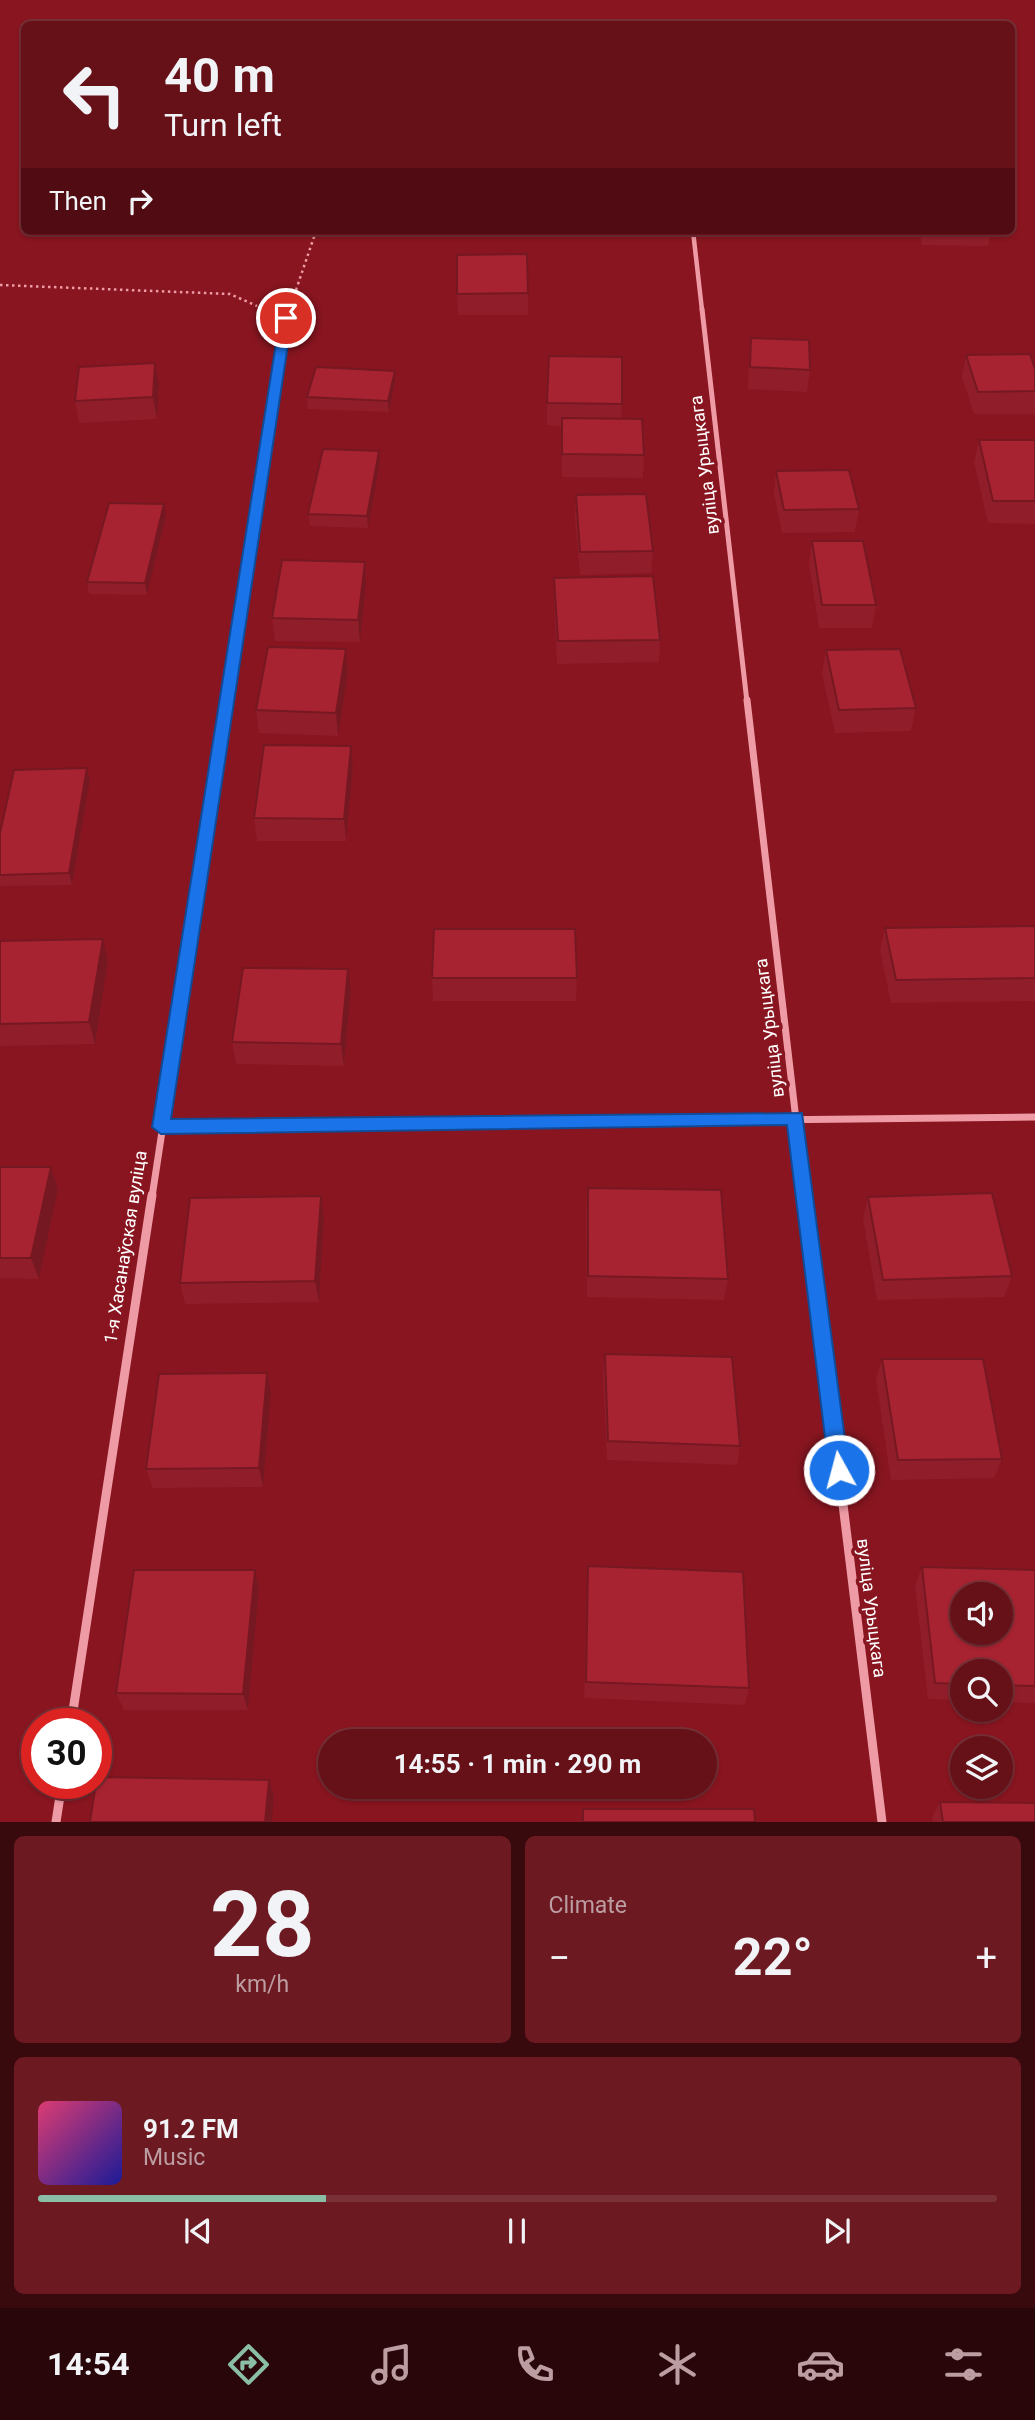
<!DOCTYPE html>
<html lang="en">
<head>
<meta charset="utf-8">
<style>
	:root { --surface:#661018; --page:#6c1921; --text:#f1f3f6; --muted:#bc9da2; --line:#793037; --accent:#8abfa5 }
	body { margin:0; font-family:Roboto,sans-serif; background:var(--page); color:var(--text); height:100vh; display:flex; flex-direction:column; font-size:26px; white-space:nowrap }
	* { box-sizing:border-box; margin:0 }
	p { font-size:23px; color:var(--muted) }
	.icon { flex:none; width:38px; height:38px; fill:none; stroke:currentColor; stroke-width:2; stroke-linecap:round; stroke-linejoin:round }
	.map { position:relative; height:1822px; overflow:hidden }
	.details { display:flex; flex-direction:column; gap:14px; padding:14px; background:#38090d; flex:1 }
	.details>* { flex:none }
	.top-card { position:absolute; left:21px; top:21px; width:994px; height:214px; border-radius:10px; box-shadow:0 2px 5px #0004,0 0 0 2px var(--line); background:#661018; color:var(--text); overflow:hidden }
	.fabs { position:absolute; left:950px; top:1582px; display:grid; gap:14px }
	.fabs a { display:grid; place-items:center; width:63px; height:63px; border-radius:50%; background:var(--surface); box-shadow:0 2px 5px #0004,0 0 0 2px var(--line); font-size:35px }
	.speed { position:absolute; left:21px; top:1708px; display:flex; gap:14px; font-size:35px; font-weight:700; text-align:center }
	.speed>* { display:grid; place-content:center; width:91px; height:91px; border-radius:50%; background:var(--surface); box-shadow:0 2px 5px #0004,0 0 0 2px var(--line); line-height:1 }
	.speed .limit { border:10px solid #d22; background:#fff; color:#111 }
	.pin { position:absolute; display:grid; place-items:center; width:60px; height:60px; color:#fff; margin:-30px; border:4px solid #fff; border-radius:50%; box-shadow:0 2px 7px #0007 }
	.me { position:absolute; width:77px; margin:-38px; rotate:353deg; stroke-linejoin:round; filter:drop-shadow(0 0 5px #0008) }
	.turn { display:flex; align-items:center; gap:24px; height:147px; padding:0 28px; font-size:32px }
	.turn .icon { width:91px; height:91px; stroke-width:2.5 }
	.turn b { display:block; font-size:49px; line-height:60px }
	.then { display:flex; align-items:center; height:66px; padding:0 28px; background:#0003; gap:14px; font-size:26px }
	.big { font-size:52px; font-weight:700; line-height:1.1 }
	.details .card { flex:1; display:flex; flex-direction:column; justify-content:center; gap:10px; min-width:0; padding:0 24px; border-radius:10px; background:var(--page) }
	.details .dial { align-items:center; gap:0 }
	.dial b { font-size:91px; line-height:1 }
	.song { display:flex; align-items:center; gap:21px }
	.cover { width:84px; height:84px; border-radius:10px; background:linear-gradient(135deg,hsl(340 70% 55%),hsl(240 70% 35%)) }
	.played { height:7px; border-radius:4px; background:linear-gradient(90deg,var(--accent) 30%,var(--line) 30%) }
	.keys { display:flex; justify-content:space-around; direction:ltr }
	.heat { display:flex; justify-content:space-between; align-items:center; font-size:38px; direction:ltr }
	.details .tiles { flex:1; display:grid; gap:14px; grid-template-columns:1fr 1fr }
	.card:last-child { grid-column:span 2 }
	.trip { position:absolute; left:318px; top:1729px; width:399px; height:70px; border-radius:35px; background:var(--surface); box-shadow:0 2px 5px #0004,0 0 0 2px var(--line); font-weight:700; line-height:70px; text-align:center }
	.tab-bar { display:flex; height:112px; justify-content:space-around; align-items:center; background:#29060a; color:var(--muted) }
	.tab-bar .icon { width:49px; height:49px }
	.tab-bar .selected { color:var(--accent) }
	.tab-bar b { font-size:32px; color:var(--text) }
	.map>svg:first-child { display:block }
	.lines { fill:none; stroke-linecap:round; stroke-linejoin:round }
	.path { stroke:#ef9ba5; stroke-width:2.5; stroke-dasharray:2.5 3.5; stroke-linecap:butt }
	.street-far3 { stroke:#ef9ba5; stroke-width:4.5 }
	.street-far2 { stroke:#ef9ba5; stroke-width:5 }
	.street-far1 { stroke:#ef9ba5; stroke-width:7 }
	.street { stroke:#ef9ba5; stroke-width:9 }
	.wall { fill:#901e2a }
	.shaded-wall { fill:#761822 }
	.building { fill:#a82331; stroke:#761822; stroke-width:2; fill-rule:evenodd }
	.route { fill:#1a73e8; stroke:#114b97; stroke-width:2 }
	.labels { text-anchor:middle; dominant-baseline:central; stroke-width:7; stroke-linejoin:round; paint-order:stroke }
	.street-label { font-size:18px; fill:#fff; stroke:#881520 }
</style>
</head>
<body>
<div class="map">
<svg width="1035" height="1822" viewBox="0 0 1035 1822">
	<rect width="100%" height="100%" fill="#881520"/>
	<g class="lines">
		<path class="path" d="M0 285 230 294 257 306
			M296 290 316 231"/>
		<path class="street-far3" d="M693 231 702 310"/>
		<path class="street-far2" d="M702 309 747 702
			M227 702 286 318"/>
		<path class="street-far1" d="M747 700 805 1197
			M161 1127 1035 1117
			M152 1197 228 700"/>
		<path class="street" d="M805 1195 882 1822
			M71 1724 152 1195
			M56 1822 62 1783"/>
	</g>
	<path class="wall" d="M759 231H811L810 233H759Z
		M919 231H991L988 246 922 245Z
		M528 293V315H458L457 294Z
		M751 338 810 370 807 392 748 389 749 360Z
		M966 355 1035 369V414H974L962 377Z
		M395 371V382L389 412 308 409 307 397Z
		M159 385 157 419 79 423 75 401Z
		M547 403 622 404 621 419 644 455 643 478 562 477V426L547 425Z
		M979 440H1035V524L988 523 974 462Z
		M380 462 368 528 310 526 308 514Z
		M776 471 859 509 855 532 782 533 774 493Z
		M576 495 653 551 651 573 580 575 575 518Z
		M166 516 147 595 89 594 87 582Z
		M812 541 876 605 872 628H819L809 563Z
		M554 578 660 640 659 662 557 664 554 600Z
		M366 584 360 642 275 641 272 618Z
		M346 649 348 672 338 736 259 733 256 710Z
		M826 650 916 708 911 731 835 733 822 673Z
		M351 746 353 768 346 841H257L254 818Z
		M90 780 72 885 0 886V833Z
		M1035 926V1001L891 1003 880 950 885 928Z
		M0 941 108 961 95 1044 0 1046Z
		M432 978H577L576 1001H433Z
		M351 991 344 1066 236 1064 232 1042Z
		M0 1167H51L58 1189 39 1279 0 1278Z
		M588 1188 728 1279 724 1300 587 1297 586 1210Z
		M868 1197 1012 1276 1004 1297 877 1300 863 1218Z
		M324 1217 319 1302 185 1304 180 1283Z
		M605 1354 740 1446 737 1465 607 1460 603 1374Z
		M882 1359 1002 1459 994 1478 891 1480 876 1379Z
		M271 1393 263 1487 153 1488 146 1469Z
		M588 1566 749 1688 745 1705 584 1698Z
		M922 1567 1035 1570V1703L1001 1702V1671H962V1700L928 1699 915 1585Z
		M255 1570 259 1588 248 1710H124L116 1693Z
		M940 1802 1035 1822H933L932 1817Z"/>
	<path class="shaded-wall" d="M155 363 159 385 157 419 153 397Z
		M395 371V382L389 412 388 401Z
		M379 451 380 462 368 528 367 516Z
		M164 504 166 516 147 595 145 583Z
		M365 562 366 584 360 642 358 620Z
		M346 649 348 672 338 736 336 713Z
		M351 746 353 768 346 841 344 819Z
		M87 768 90 780 72 885 69 873Z
		M103 939 108 961 95 1044 89 1022Z
		M348 969 351 991 344 1066 341 1044Z
		M51 1167 58 1189 39 1279 31 1258Z
		M321 1196 324 1217 319 1302 315 1281Z
		M267 1373 271 1393 263 1487 259 1468Z
		M255 1570 259 1588 248 1710 243 1694Z
		M269 1780 274 1795 272 1822H265Z"/>
	<path class="building" d="M527 254 528 293 457 294V255Z
		M751 338 809 340 810 370 750 367Z
		M1030 354 1035 369V391L978 392 966 355Z
		M549 356 622 357V404L547 403Z
		M155 363 153 397 75 401 79 367Z
		M316 367 395 371 388 401 307 397Z
		M562 418 642 419 644 455 562 454Z
		M979 440H1035V501H993Z
		M323 449 379 451 367 516 308 514Z
		M849 470 859 509 784 510 776 471Z
		M646 494 653 551 580 552 576 495Z
		M109 503 164 504 145 583 87 582Z
		M812 541H863L876 605H822Z
		M282 560 365 562 358 620 272 618Z
		M653 576 660 640 558 641 554 578Z
		M268 647 346 649 336 713 256 710Z
		M900 649 916 708 839 710 826 650Z
		M264 745 351 746 344 819 254 818Z
		M87 768 69 873 0 875V833L14 770Z
		M1035 926V978L896 980 885 928Z
		M434 929H575L577 978H432Z
		M103 939 89 1022 0 1024V941Z
		M243 968 348 969 341 1044 232 1042Z
		M0 1167H51L31 1258H0Z
		M588 1188 721 1190 728 1279 588 1276Z
		M992 1193 1012 1276 883 1280 868 1197Z
		M321 1196 315 1281 180 1283 190 1198Z
		M605 1354 732 1357 740 1446 608 1441Z
		M882 1359H983L1002 1459 898 1460Z
		M267 1373 259 1468 146 1469 159 1374Z
		M588 1566 743 1572 749 1688 586 1682Z
		M922 1567 1035 1570V1686L1001 1685V1671H962V1684L935 1683ZM962 1594H1001V1633H962Z
		M134 1570H255L243 1694 116 1693Z
		M97 1777 269 1780 265 1822H90Z
		M940 1802 1035 1803V1822H943Z
		M583 1809H754L755 1822H583Z"/>
	<path class="route" d="M286 315 292 318 171 1119 802 1113 849 1470 846 1476 839 1479 832 1476 829 1470 787 1125 161 1134 152 1127 280 318Z"/>
	<g class="labels">
		<g class="street-label">
			<text transform="translate(704 465) rotate(-97)">вуліца Урыцкага</text>
			<text transform="translate(769 1028) rotate(-97)">вуліца Урыцкага</text>
			<text transform="translate(125 1247) rotate(-81)">1-я Хасанаўская вуліца</text>
			<text transform="translate(872 1608) rotate(83)">вуліца Урыцкага</text>
		</g>
	</g>
</svg>
<div class="fabs">
<a><svg class="icon" aria-label="sound" viewBox="0 0 24 24"><path d="M4 9h4l5-4v14l-5-4H4zM17 9q2 3 0 6"/></svg></a>
<a><svg class="icon" aria-label="search" viewBox="0 0 24 24"><circle cx="10" cy="10" r="6"/><path d="M15 15l6 6"/></svg></a>
<a><svg class="icon" aria-label="layers" viewBox="0 0 24 24"><path d="M12 4l9 5-9 5-9-5zM3 14l9 5 9-5"/></svg></a>
</div>
<div class="speed"><div class="limit">30</div></div>
<div class="pin" style="left:286px;top:318px;background:#d93025"><svg class="icon" aria-label="arrive" viewBox="0 0 24 24"><path d="M6 21V4h12l-3 4 3 4H6"/></svg></div>
<svg class="me" style="left:839px;top:1470px" viewBox="-20 -20 40 40"><circle r="17" fill="#1a73e8" stroke="#fff" stroke-width="3"/><path d="M0-11L8 9 0 5-8 9z" fill="#fff"/></svg>
<div class="trip">14:55 · 1 min · 290 m</div>
<div class="top-card">
<div class="turn"><svg class="icon" aria-label="left" viewBox="0 0 24 24"><path d="M17 20v-9H6M10 6l-5 5 5 5"/></svg><div><b>40 m</b>Turn left</div></div>
<div class="then">Then<svg class="icon" aria-label="right" viewBox="0 0 24 24"><path d="M7 20v-9h11M14 6l5 5-5 5"/></svg></div>
</div>
</div>
<section class="details">
<div class="tiles">
<div class="card dial"><b>28</b><p>km/h</p></div>
<div class="card"><p>Climate</p>
<div class="heat"><a>−</a><b class="big">22°</b><a>+</a></div>
</div>
<div class="card">
<div class="song"><i class="cover"></i><div><b>91.2 FM</b><p>Music</p></div></div>
<div class="played"></div>
<div class="keys"><svg class="icon" aria-label="previous" viewBox="0 0 24 24"><path d="M18 5L8 12l10 7zM5 5v14"/></svg><svg class="icon" aria-label="pause" viewBox="0 0 24 24"><path d="M8 5v14M16 5v14"/></svg><svg class="icon" aria-label="next" viewBox="0 0 24 24"><path d="M6 5l10 7-10 7zM19 5v14"/></svg></div>
</div>
</div>
</section>
<nav class="tab-bar">
<b>14:54</b>
<svg class="icon selected" aria-label="directions" viewBox="0 0 24 24"><path d="M12 3l9 9-9 9-9-9zM9 14v-3h6M13 9l2 2-2 2"/></svg>
<svg class="icon" aria-label="music" viewBox="0 0 24 24"><path d="M9 18V5l10-2v13"/><circle cx="6" cy="18" r="3"/><circle cx="16" cy="16" r="3"/></svg>
<svg class="icon" aria-label="phone" viewBox="0 0 24 24"><path d="M5 4h4l2 5-3 2q2 4 5 5l2-3 5 2v4C11 20 4 13 5 4z"/></svg>
<svg class="icon" aria-label="climate" viewBox="0 0 24 24"><path d="M12 3v18M4 7l16 10M4 17L20 7"/></svg>
<svg class="icon" aria-label="car" viewBox="0 0 24 24"><path d="M5 17H2v-5l4-1 3-4h7l3 4 3 1v5h-3M9 17h6M6 11h13"/><circle cx="7" cy="17" r="2"/><circle cx="17" cy="17" r="2"/></svg>
<svg class="icon" aria-label="filters" viewBox="0 0 24 24"><path d="M4 7h16M4 17h16"/><circle cx="9" cy="7" r="2"/><circle cx="15" cy="17" r="2"/></svg>
</nav>
</body>
</html>
